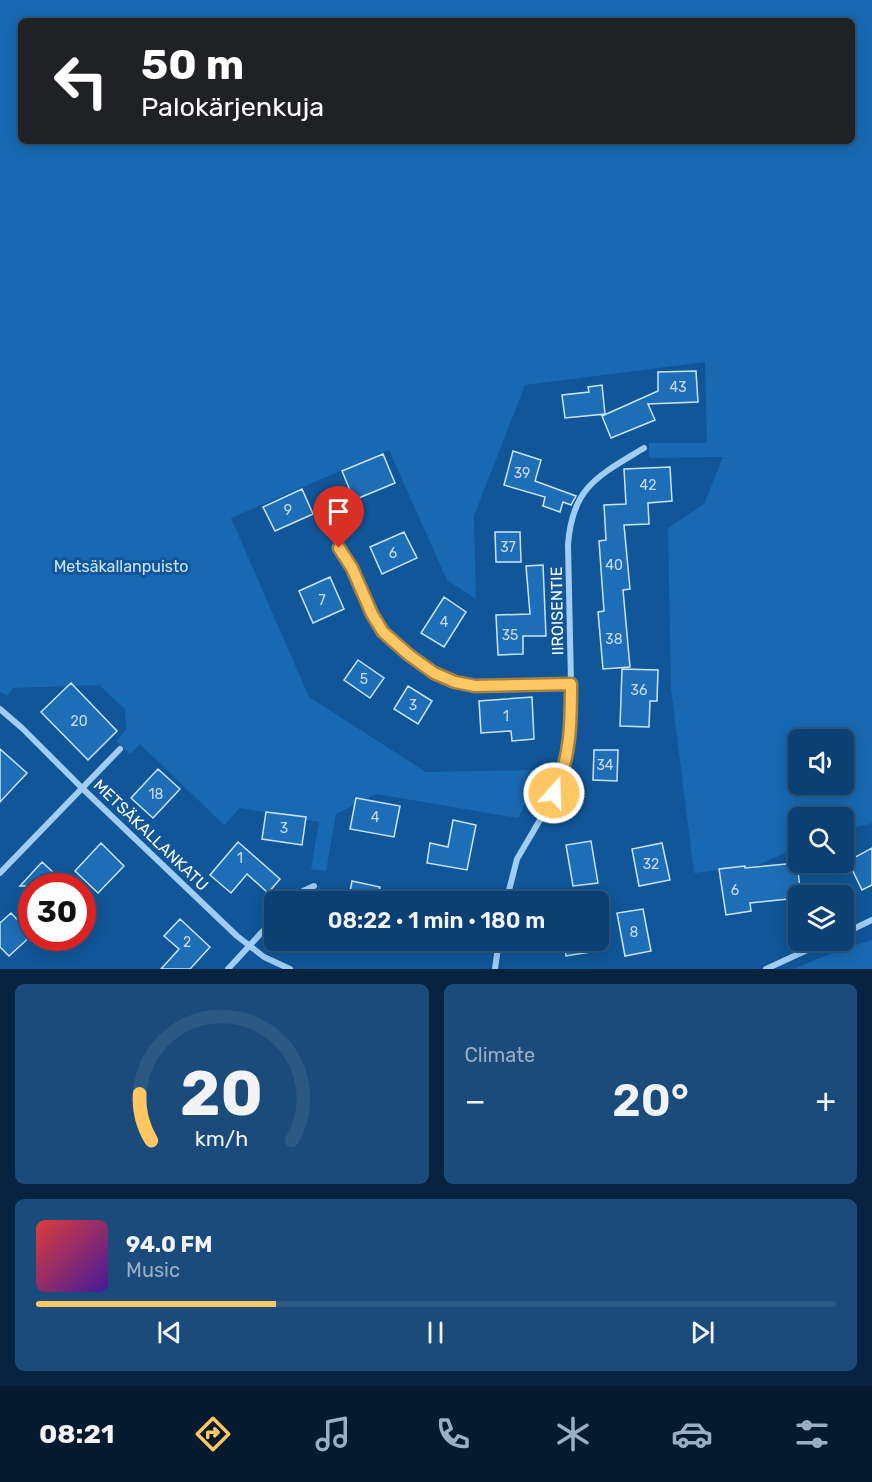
<!DOCTYPE html>
<html lang="en">
<head>
<meta charset="utf-8">
<style>
	:root { --surface:#0c4072; --page:#1a4b7a; --text:#f1f3f6; --muted:#9aafc4; --line:#2c5984; --accent:#ffc664 }
	body { margin:0; font-family:Rubik,sans-serif; background:var(--page); color:var(--text); height:100vh; display:flex; flex-direction:column; font-size:22px; white-space:nowrap }
	* { box-sizing:border-box; margin:0 }
	p { font-size:20px; color:var(--muted) }
	.icon { flex:none; width:33px; height:33px; fill:none; stroke:currentColor; stroke-width:2; stroke-linecap:round; stroke-linejoin:round }
	.map { position:relative; height:969px; overflow:hidden }
	.side { display:flex; flex-direction:column; gap:15px; padding:15px; background:#07233f; flex:1 }
	.side>* { flex:none }
	.hud { position:absolute; left:18px; top:18px; width:837px; height:126px; border-radius:9px; box-shadow:0 3px 15px #0003,0 0 0 2px var(--line); background:#202124; color:#fff; overflow:hidden }
	.fabs { position:absolute; left:788px; top:729px; display:grid; gap:12px }
	.fabs a { display:grid; place-items:center; width:66px; height:66px; border-radius:9px; background:var(--surface); box-shadow:0 3px 15px #0003,0 0 0 2px var(--line); font-size:30px }
	.speed { position:absolute; left:18px; top:873px; display:flex; gap:12px; font-size:30px; font-weight:700; text-align:center }
	.speed>* { display:grid; place-content:center; width:78px; height:78px; border-radius:50%; background:var(--surface); box-shadow:0 3px 15px #0003,0 0 0 2px var(--line); line-height:1 }
	.speed .limit { border:9px solid #d22; background:#fff; color:#111 }
	.pin { position:absolute; display:grid; place-items:center; width:51px; height:51px; color:#fff; margin:-62px -26px; border-radius:50% 50% 50% 0; rotate:-45deg; box-shadow:0 0 6px #0007 }
	.pin .icon { rotate:45deg }
	.me { position:absolute; width:66px; margin:-33px; rotate:20deg; stroke-linejoin:round; filter:drop-shadow(0 0 4px #0008) }
	.turn { display:flex; align-items:center; gap:21px; height:126px; padding:0 24px; font-size:27px }
	.turn .icon { width:78px; height:78px; stroke-width:2.5 }
	.turn b { display:block; font-size:42px; line-height:51px }
	.big { font-size:45px; font-weight:600; line-height:1.1 }
	.side .widget { flex:1; display:flex; flex-direction:column; justify-content:center; gap:9px; min-width:0; padding:0 21px; border-radius:9px; background:var(--page) }
	.side .dial { align-items:center; gap:0 }
	.dial svg { height:156px; overflow:visible; fill:none; stroke:var(--line); stroke-width:7; stroke-linecap:round; text-anchor:middle }
	.dial text { fill:var(--text); stroke:none }
	.song { display:flex; align-items:center; gap:18px }
	.cover { width:72px; height:72px; border-radius:9px; background:linear-gradient(135deg,hsl(0 70% 55%),hsl(260 70% 35%)) }
	.played { height:6px; border-radius:3px; background:linear-gradient(90deg,var(--accent) 30%,var(--line) 30%) }
	.keys { display:flex; justify-content:space-around; direction:ltr }
	.heat { display:flex; justify-content:space-between; align-items:center; font-size:33px; direction:ltr }
	.side .tiles { flex:1; display:grid; gap:15px; grid-template-columns:1fr 1fr }
	.widget:last-child { grid-column:span 2 }
	.trip { position:absolute; left:264px; top:891px; width:345px; height:60px; border-radius:9px; background:var(--surface); box-shadow:0 3px 15px #0003,0 0 0 2px var(--line); font-weight:600; line-height:60px; text-align:center }
	.tabs { display:flex; height:96px; justify-content:space-around; align-items:center; background:#051a2e; color:var(--muted) }
	.tabs .icon { width:42px; height:42px }
	.tabs .current { color:var(--accent) }
	.tabs b { font-size:27px; color:var(--text) }
	.map>svg:first-child { display:block }
	.green { fill:#1869b2; fill-rule:evenodd }
	.building { fill:#1e6eb7; stroke:#c9e5fe; stroke-width:1.5 }
	.lines { fill:none; stroke-linecap:round; stroke-linejoin:round }
	.street { stroke:#a1cdf4; stroke-width:6 }
	.route-casing { stroke:#a68141; stroke-width:15 }
	.route { stroke:#ffc664; stroke-width:10 }
	.labels { text-anchor:middle; dominant-baseline:central; stroke-width:6; stroke-linejoin:round; paint-order:stroke }
	.number-label { font-size:14px; fill:#c7dbed }
	.park-label { font-size:16px; fill:#c9e5fe; stroke:#105698 }
	.street-label { font-size:16px; fill:#fff; stroke:#105698 }
</style>
</head>
<body>
<div class="map">
<svg width="872" height="969" viewBox="0 0 872 969">
	<rect width="100%" height="100%" fill="#105698"/>
	<path class="green" d="M0 0H872V823L843 831V818H798V847L756 866 694 873 671 689 668 528 704 504 723 457 649 458V443H707L705 362 525 385 474 516 476 599 447 580 389 450 231 518 309 697 426 772 543 770 518 818 376 794 336 814 326 871 311 869 319 822 240 808 224 825 140 744 130 754 116 741 126 730 125 709 99 685 13 688 7 696 0 692ZM21 21H852V141H21ZM798 740H843V784H798Z
		M872 940V969H793L845 948Z"/>
	<path class="building" d="M696 371 698 402 648 404 655 420 611 438 602 416 658 391V372Z
		M602 385 605 414 565 418 562 395 589 392 588 387Z
		M513 451 541 460 535 481 576 496 571 505 563 502 560 512 543 506 545 497 504 485Z
		M383 454 395 483 354 500 342 471Z
		M670 467 672 501 648 503 649 524 624 525 630 589 623 590 630 667 603 669 598 612 604 611 599 541 606 540 604 505 626 504 624 469Z
		M302 489 313 514 275 531 263 507Z
		M404 532 417 558 382 574 370 547Z
		M495 532H520L521 562H496Z
		M543 565 546 636H523V654L498 655 496 615 530 614 526 566Z
		M330 577 344 609 313 623 299 591Z
		M444 597 466 612 444 647 421 633Z
		M358 660 384 678 370 698 344 680Z
		M622 669 658 670 657 701H650L649 727 620 726Z
		M71 683 117 731 88 760 41 712Z
		M408 686 432 701 418 724 394 709Z
		M532 697 534 739 512 741 511 731 481 733 479 701Z
		M0 749 27 773 0 802Z
		M594 750H618L617 781 593 780Z
		M158 769 180 789 153 818 131 798Z
		M356 798 400 806 394 837 350 829Z
		M266 812 306 817 302 845 262 839Z
		M453 820 476 825 467 870 427 863 430 843 448 847Z
		M591 841 598 883 573 886 566 845Z
		M238 842 280 879 268 893 247 874 231 893 210 875Z
		M101 843 124 866 98 893 75 871Z
		M662 843 670 880 639 886 632 849Z
		M872 848V885L862 890 848 861Z
		M42 862 68 886H20Z
		M797 863 801 896H798V898L750 903 751 911 726 915 719 869 745 866V868Z
		M352 881 380 887 377 902H348Z
		M643 909 651 951 625 956 617 913Z
		M11 913 32 935 9 956 0 947V923Z
		M180 919 210 947 190 969H161L179 949 164 936Z
		M564 940H589L591 952 566 956Z"/>
	<g class="lines">
		<path class="street" d="M339 548 352 568 372 614 383 632 409 655 434 673 455 682 475 686 571 683
			M0 709 22 728 82 788 237 936 264 957 290 969
			M0 873 120 749
			M292 902 303 891 314 886
			M506 902 517 859 547 808 561 778 567 755 571 730V683L568 545C572 487 598 476 644 448
			M843 934 872 920
			M228 969 274 919
			M495 969 499 940
			M766 969 829 940"/>
	</g>
	<g class="lines">
		<g class="route-casing">
			<path id="route" d="M339 548 352 568 372 614 383 632 409 655 434 673 455 682 475 686 571 684C571 721 571 758 554 793"/>
		</g>
		<use href="#route" class="route"/>
	</g>
	<g class="labels">
		<g class="number-label">
			<text x="678" y="387">43</text>
			<text x="522" y="473">39</text>
			<text x="648" y="485">42</text>
			<text x="288" y="510">9</text>
			<text x="508" y="547">37</text>
			<text x="393" y="553">6</text>
			<text x="614" y="565">40</text>
			<text x="322" y="600">7</text>
			<text x="444" y="622">4</text>
			<text x="510" y="635">35</text>
			<text x="614" y="639">38</text>
			<text x="364" y="679">5</text>
			<text x="639" y="690">36</text>
			<text x="413" y="705">3</text>
			<text x="506" y="716">1</text>
			<text x="79" y="721">20</text>
			<text x="605" y="765">34</text>
			<text x="156" y="794">18</text>
			<text x="375" y="817">4</text>
			<text x="284" y="828">3</text>
			<text x="240" y="858">1</text>
			<text x="651" y="864">32</text>
			<text x="735" y="890">6</text>
			<text x="634" y="932">8</text>
			<text x="187" y="942">2</text>
		</g>
		<g class="park-label">
			<text x="121" y="566">Metsäkallanpuisto</text>
		</g>
		<g class="street-label">
			<text transform="translate(557 611) rotate(-91)">IIROISENTIE</text>
			<text transform="translate(151 835) rotate(44)">METSÄKALLANKATU</text>
		</g>
	</g>
</svg>
<div class="fabs">
<a><svg class="icon" aria-label="sound" viewBox="0 0 24 24"><path d="M4 9h4l5-4v14l-5-4H4zM17 9q2 3 0 6"/></svg></a>
<a><svg class="icon" aria-label="search" viewBox="0 0 24 24"><circle cx="10" cy="10" r="6"/><path d="M15 15l6 6"/></svg></a>
<a><svg class="icon" aria-label="layers" viewBox="0 0 24 24"><path d="M12 4l9 5-9 5-9-5zM3 14l9 5 9-5"/></svg></a>
</div>
<div class="speed"><div class="limit">30</div></div>
<div class="pin" style="left:339px;top:548px;background:#d93025"><svg class="icon" aria-label="arrive" viewBox="0 0 24 24"><path d="M6 21V4h12l-3 4 3 4H6"/></svg></div>
<svg class="me" style="left:554px;top:793px" viewBox="-20 -20 40 40"><circle r="17" fill="#ffc664" stroke="#fff" stroke-width="3"/><path d="M0-11L8 9 0 5-8 9z" fill="#fff"/></svg>
<div class="trip">08:22 · 1 min · 180 m</div>
<div class="hud">
<div class="turn"><svg class="icon" aria-label="left" viewBox="0 0 24 24"><path d="M17 20v-9H6M10 6l-5 5 5 5"/></svg><div><b>50 m</b>Palokärjenkuja</div></div>
</div>
</div>
<section class="side">
<div class="tiles">
<div class="widget dial"><svg viewBox="0 0 100 80">
<path d="M14 69A42 42 0 1 1 86 69"/>
<path d="M14 69A42 42 0 0 1 8 45" stroke="#ffc664"/>
<text x="50" y="56" font-size="32" font-weight="700">20</text>
<text x="50" y="72" font-size="11">km/h</text>
</svg></div>
<div class="widget"><p>Climate</p>
<div class="heat"><a>−</a><b class="big">20°</b><a>+</a></div>
</div>
<div class="widget">
<div class="song"><i class="cover"></i><div><b>94.0 FM</b><p>Music</p></div></div>
<div class="played"></div>
<div class="keys"><svg class="icon" aria-label="previous" viewBox="0 0 24 24"><path d="M18 5L8 12l10 7zM5 5v14"/></svg><svg class="icon" aria-label="pause" viewBox="0 0 24 24"><path d="M8 5v14M16 5v14"/></svg><svg class="icon" aria-label="next" viewBox="0 0 24 24"><path d="M6 5l10 7-10 7zM19 5v14"/></svg></div>
</div>
</div>
</section>
<nav class="tabs">
<b>08:21</b>
<svg class="icon current" aria-label="directions" viewBox="0 0 24 24"><path d="M12 3l9 9-9 9-9-9zM9 14v-3h6M13 9l2 2-2 2"/></svg>
<svg class="icon" aria-label="music" viewBox="0 0 24 24"><path d="M9 18V5l10-2v13"/><circle cx="6" cy="18" r="3"/><circle cx="16" cy="16" r="3"/></svg>
<svg class="icon" aria-label="phone" viewBox="0 0 24 24"><path d="M5 4h4l2 5-3 2q2 4 5 5l2-3 5 2v4C11 20 4 13 5 4z"/></svg>
<svg class="icon" aria-label="climate" viewBox="0 0 24 24"><path d="M12 3v18M4 7l16 10M4 17L20 7"/></svg>
<svg class="icon" aria-label="car" viewBox="0 0 24 24"><path d="M5 17H2v-5l4-1 3-4h7l3 4 3 1v5h-3M9 17h6M6 11h13"/><circle cx="7" cy="17" r="2"/><circle cx="17" cy="17" r="2"/></svg>
<svg class="icon" aria-label="filters" viewBox="0 0 24 24"><path d="M4 7h16M4 17h16"/><circle cx="9" cy="7" r="2"/><circle cx="15" cy="17" r="2"/></svg>
</nav>
</body>
</html>
